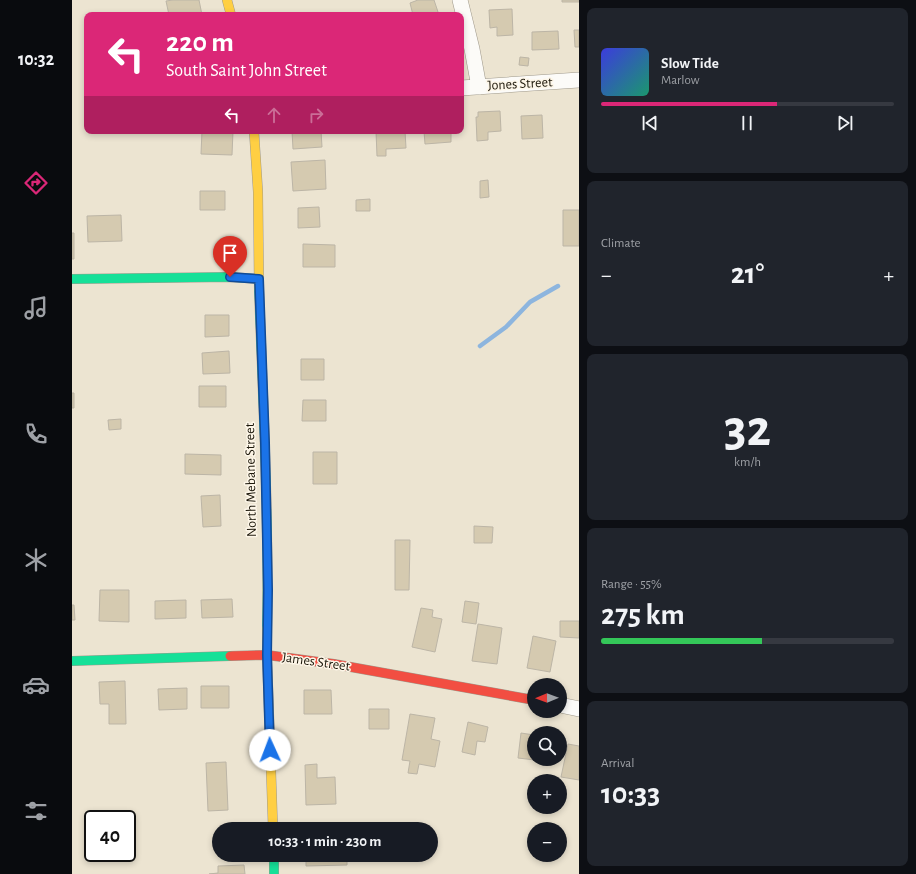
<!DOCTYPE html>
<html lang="en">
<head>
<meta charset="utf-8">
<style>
	:root { --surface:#171b24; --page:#20242c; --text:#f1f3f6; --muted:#9ea1a6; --line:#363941; --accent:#db2777 }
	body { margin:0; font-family:"Alegreya Sans",sans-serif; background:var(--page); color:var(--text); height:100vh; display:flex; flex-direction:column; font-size:15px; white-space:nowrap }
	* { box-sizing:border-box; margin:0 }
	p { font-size:13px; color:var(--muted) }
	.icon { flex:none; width:22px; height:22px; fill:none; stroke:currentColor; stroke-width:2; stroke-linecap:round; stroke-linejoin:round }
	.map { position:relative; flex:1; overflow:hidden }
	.drawer { display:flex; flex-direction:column; gap:8px; padding:8px; background:#0d0f14; width:337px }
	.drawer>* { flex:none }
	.banner { position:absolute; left:12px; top:12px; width:380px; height:122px; border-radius:8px; box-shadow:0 2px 6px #0003; background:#db2777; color:#fff; overflow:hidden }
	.needle { width:26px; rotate:269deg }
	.buttons { position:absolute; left:455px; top:678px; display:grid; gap:8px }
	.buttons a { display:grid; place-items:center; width:40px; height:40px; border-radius:50%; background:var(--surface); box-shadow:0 2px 6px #0003; font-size:20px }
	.speed { position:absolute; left:12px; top:810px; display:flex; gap:8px; font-size:20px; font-weight:700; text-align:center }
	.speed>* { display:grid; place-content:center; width:52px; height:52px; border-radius:50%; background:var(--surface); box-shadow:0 2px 6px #0003; line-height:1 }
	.speed .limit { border:2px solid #111; border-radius:6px; background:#fff; color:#111 }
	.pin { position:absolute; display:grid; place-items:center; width:34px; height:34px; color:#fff; margin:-41px -17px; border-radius:50% 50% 50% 0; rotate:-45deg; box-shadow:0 0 4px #0007 }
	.pin .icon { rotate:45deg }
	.me { position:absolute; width:44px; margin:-22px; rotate:358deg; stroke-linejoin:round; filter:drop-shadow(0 0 3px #0008) }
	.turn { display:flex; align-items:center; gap:14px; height:84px; padding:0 16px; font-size:18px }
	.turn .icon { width:52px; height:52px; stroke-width:2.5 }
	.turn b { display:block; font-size:28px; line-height:34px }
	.lanes { display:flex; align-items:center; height:38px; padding:0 16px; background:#0003; justify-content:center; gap:20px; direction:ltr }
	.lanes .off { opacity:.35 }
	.big { font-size:30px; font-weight:700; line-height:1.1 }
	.drawer .tile { flex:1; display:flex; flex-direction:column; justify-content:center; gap:6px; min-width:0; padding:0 14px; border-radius:8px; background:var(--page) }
	.drawer .dial { align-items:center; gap:0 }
	.dial b { font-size:52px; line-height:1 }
	.song { display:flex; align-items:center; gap:12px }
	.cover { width:48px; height:48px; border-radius:6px; background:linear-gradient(135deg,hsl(240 70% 55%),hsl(160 70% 35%)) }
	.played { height:4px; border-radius:2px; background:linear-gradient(90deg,var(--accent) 60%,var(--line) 60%) }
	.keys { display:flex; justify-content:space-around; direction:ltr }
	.heat { display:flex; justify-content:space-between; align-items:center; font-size:22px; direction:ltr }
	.charge { height:6px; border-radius:3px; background:linear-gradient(90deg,#34c759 55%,var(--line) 0) }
	.trip { position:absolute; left:140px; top:822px; width:226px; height:40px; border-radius:20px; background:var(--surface); box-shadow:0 2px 6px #0003; font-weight:700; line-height:40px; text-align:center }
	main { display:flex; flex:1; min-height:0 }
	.dock { display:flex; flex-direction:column; width:72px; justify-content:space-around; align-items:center; background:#090b0e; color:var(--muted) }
	.dock .icon { width:28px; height:28px }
	.dock .current { color:var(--accent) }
	.dock b { font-size:18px; color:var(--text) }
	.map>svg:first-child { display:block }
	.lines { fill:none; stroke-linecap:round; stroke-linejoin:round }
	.stream { stroke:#8db5de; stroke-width:4.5 }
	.building { fill:#d5cab0; stroke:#bcb5a6 }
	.street-casing { stroke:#9f998b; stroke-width:16 }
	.fast-casing { stroke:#9f998b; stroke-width:10 }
	.slow-casing { stroke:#9f998b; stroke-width:10 }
	.jam-casing { stroke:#9f998b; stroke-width:10 }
	.street { stroke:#fcfbf8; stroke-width:15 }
	.fast { stroke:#16e098; stroke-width:9 }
	.slow { stroke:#ffcf43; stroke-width:9 }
	.jam { stroke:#f24e42; stroke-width:9 }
	.route-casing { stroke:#114b97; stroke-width:10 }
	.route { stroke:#1a73e8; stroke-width:7 }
	.labels { text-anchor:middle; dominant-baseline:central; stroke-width:3; stroke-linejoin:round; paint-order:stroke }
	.street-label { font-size:14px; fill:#1c170a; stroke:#fdf6e8 }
</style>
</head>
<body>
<main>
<nav class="dock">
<b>10:32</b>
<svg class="icon current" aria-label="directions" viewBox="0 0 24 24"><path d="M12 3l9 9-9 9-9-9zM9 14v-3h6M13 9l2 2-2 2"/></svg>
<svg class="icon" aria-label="music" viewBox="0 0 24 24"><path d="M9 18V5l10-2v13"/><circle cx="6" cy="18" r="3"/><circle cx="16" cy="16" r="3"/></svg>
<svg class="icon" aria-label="phone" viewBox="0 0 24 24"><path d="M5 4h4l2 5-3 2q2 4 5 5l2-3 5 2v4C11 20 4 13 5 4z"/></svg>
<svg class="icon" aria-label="climate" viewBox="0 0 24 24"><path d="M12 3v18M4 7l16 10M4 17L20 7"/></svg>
<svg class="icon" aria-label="car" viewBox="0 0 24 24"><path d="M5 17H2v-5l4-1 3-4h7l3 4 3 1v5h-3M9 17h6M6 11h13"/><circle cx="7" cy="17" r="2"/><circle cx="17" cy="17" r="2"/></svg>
<svg class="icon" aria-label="filters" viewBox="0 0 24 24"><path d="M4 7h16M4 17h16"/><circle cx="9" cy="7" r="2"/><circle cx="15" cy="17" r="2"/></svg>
</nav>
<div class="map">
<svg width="507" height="874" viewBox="0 0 507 874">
	<rect width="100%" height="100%" fill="#ece4d1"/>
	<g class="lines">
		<path class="stream" d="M408 346 434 327 458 302 486 286"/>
	</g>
	<path class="building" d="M101 0H127L130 15H97L94 1Z
		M346 0H362L366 12 357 15H341L338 3Z
		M490 0H507V2H490Z
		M440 9 441 35 425 36V27L418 28 417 10Z
		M502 30H507V47H503Z
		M486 31 487 49 460 50V32Z
		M448 57 457 58 456 66 447 65Z
		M428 111 429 131 416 132V140L405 141 404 117H406V112Z
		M470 115 471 138 450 139 449 116Z
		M130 131H161L160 155 129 154Z
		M220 131H249L250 147 221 149Z
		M304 131H333L334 148 314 149V156H305Z
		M352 131H379V142L353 144Z
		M253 160 254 189 221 191 219 162Z
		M416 180 417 197 408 198V181Z
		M128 191H153V210H128Z
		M298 199V211H284V200Z
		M247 207 248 227 226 228V208Z
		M491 210H507V246H491Z
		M49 215 50 241 16 242 15 216Z
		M0 233H2V259H0Z
		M231 244 263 245V267H231Z
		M133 315H157V336L133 337Z
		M157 351 158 373 131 374 130 353Z
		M229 359H252V380H229Z
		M127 386H154V407H127Z
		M0 393H2V408H0Z
		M231 400H254V421H230Z
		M49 419V429L37 430 36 420Z
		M241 452H265V484H241Z
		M113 454 149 455V475L113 474Z
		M148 495 149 526 131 527 129 496Z
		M402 526 421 527 420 543H402Z
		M323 540H338L337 590H323Z
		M28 590H57V622L27 621Z
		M160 599 161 617 130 618 129 600Z
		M114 600V618L83 619V601Z
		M393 601 407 603 404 624 390 622Z
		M0 605H2L3 620H0Z
		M349 608 361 610 360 617 370 619 363 652 340 647Z
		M488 621H507V638L488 637Z
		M406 624 430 628 425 664 400 661Z
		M461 636 484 641 478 672 455 668Z
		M53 681 54 724H37V704H28L27 682Z
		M129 686H157V708H129Z
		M115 688V709L87 710 86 689Z
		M232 690H259L260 714H232Z
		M297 709H317V729H297Z
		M338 714 363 718 359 739 368 741 363 767 347 764 345 774 336 773 338 761 330 760Z
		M396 722 416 727 413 742 405 741 403 755 390 752Z
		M449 733 462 735V759H463V760L446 758Z
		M496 744 507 746V780L489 777Z
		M154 762 156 810 136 811 134 763Z
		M245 764V778L263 777 264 804 234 805 233 765Z
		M234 855H275V865L234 866Z
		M172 865 173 874H137L146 873V866Z"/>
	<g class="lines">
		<g class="street-casing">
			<path id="street" d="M388 0 400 49 407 87
				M389 88 507 80
				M488 705 507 709"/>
		</g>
		<g class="fast-casing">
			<path id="fast" d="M0 279 158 277 187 279
				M187 289C191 402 197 515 195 628
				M0 661 158 656
				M202 855V874"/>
		</g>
		<g class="slow-casing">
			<path id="slow" d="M155 0 159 15
				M182 131 186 192 187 289
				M195 628V655L201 829"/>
		</g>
		<g class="jam-casing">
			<path id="jam" d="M158 656 195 655 262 664 462 700"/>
		</g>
		<use href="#street" class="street"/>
		<use href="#fast" class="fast"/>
		<use href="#slow" class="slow"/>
		<use href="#jam" class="jam"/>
	</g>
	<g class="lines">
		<g class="route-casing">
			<path id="route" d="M158 277 187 279 193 443 196 590 195 655 198 750"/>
		</g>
		<use href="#route" class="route"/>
	</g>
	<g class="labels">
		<g class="street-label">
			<text transform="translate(448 84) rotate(-3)">Jones Street</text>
			<text transform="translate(179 480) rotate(-91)">North Mebane Street</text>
			<text transform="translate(244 662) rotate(8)">James Street</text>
		</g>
	</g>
</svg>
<div class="buttons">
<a><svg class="needle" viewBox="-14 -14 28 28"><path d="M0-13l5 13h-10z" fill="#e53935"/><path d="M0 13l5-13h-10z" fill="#9ea1a6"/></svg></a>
<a><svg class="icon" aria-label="search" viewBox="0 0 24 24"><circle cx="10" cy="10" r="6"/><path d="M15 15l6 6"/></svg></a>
<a>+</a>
<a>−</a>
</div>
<div class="speed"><div class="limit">40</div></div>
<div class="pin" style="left:158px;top:277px;background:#d93025"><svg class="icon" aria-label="arrive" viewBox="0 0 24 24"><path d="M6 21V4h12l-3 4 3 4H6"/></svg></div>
<svg class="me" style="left:198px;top:750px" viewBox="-20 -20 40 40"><circle r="19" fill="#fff"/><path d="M0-13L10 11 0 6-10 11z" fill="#1a73e8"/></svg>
<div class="trip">10:33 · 1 min · 230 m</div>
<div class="banner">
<div class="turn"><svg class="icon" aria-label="left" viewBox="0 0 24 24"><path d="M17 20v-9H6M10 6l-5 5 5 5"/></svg><div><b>220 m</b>South Saint John Street</div></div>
<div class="lanes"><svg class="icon" aria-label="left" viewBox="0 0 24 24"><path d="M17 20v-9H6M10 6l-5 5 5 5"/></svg><svg class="icon off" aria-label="ahead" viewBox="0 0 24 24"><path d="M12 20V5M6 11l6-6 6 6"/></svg><svg class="icon off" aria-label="right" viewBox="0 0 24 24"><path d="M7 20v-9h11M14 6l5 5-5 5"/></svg></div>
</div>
</div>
<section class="drawer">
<div class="tile">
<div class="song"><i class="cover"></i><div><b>Slow Tide</b><p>Marlow</p></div></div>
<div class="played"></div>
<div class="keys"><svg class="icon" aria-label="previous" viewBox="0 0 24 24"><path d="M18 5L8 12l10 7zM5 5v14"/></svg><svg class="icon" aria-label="pause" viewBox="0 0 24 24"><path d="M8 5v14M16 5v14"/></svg><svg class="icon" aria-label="next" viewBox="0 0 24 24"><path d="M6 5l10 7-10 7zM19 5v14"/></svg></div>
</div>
<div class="tile"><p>Climate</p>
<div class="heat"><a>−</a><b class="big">21°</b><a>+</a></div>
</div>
<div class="tile dial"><b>32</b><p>km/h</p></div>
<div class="tile"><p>Range · 55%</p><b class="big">275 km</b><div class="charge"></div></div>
<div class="tile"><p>Arrival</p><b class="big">10:33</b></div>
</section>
</main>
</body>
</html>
